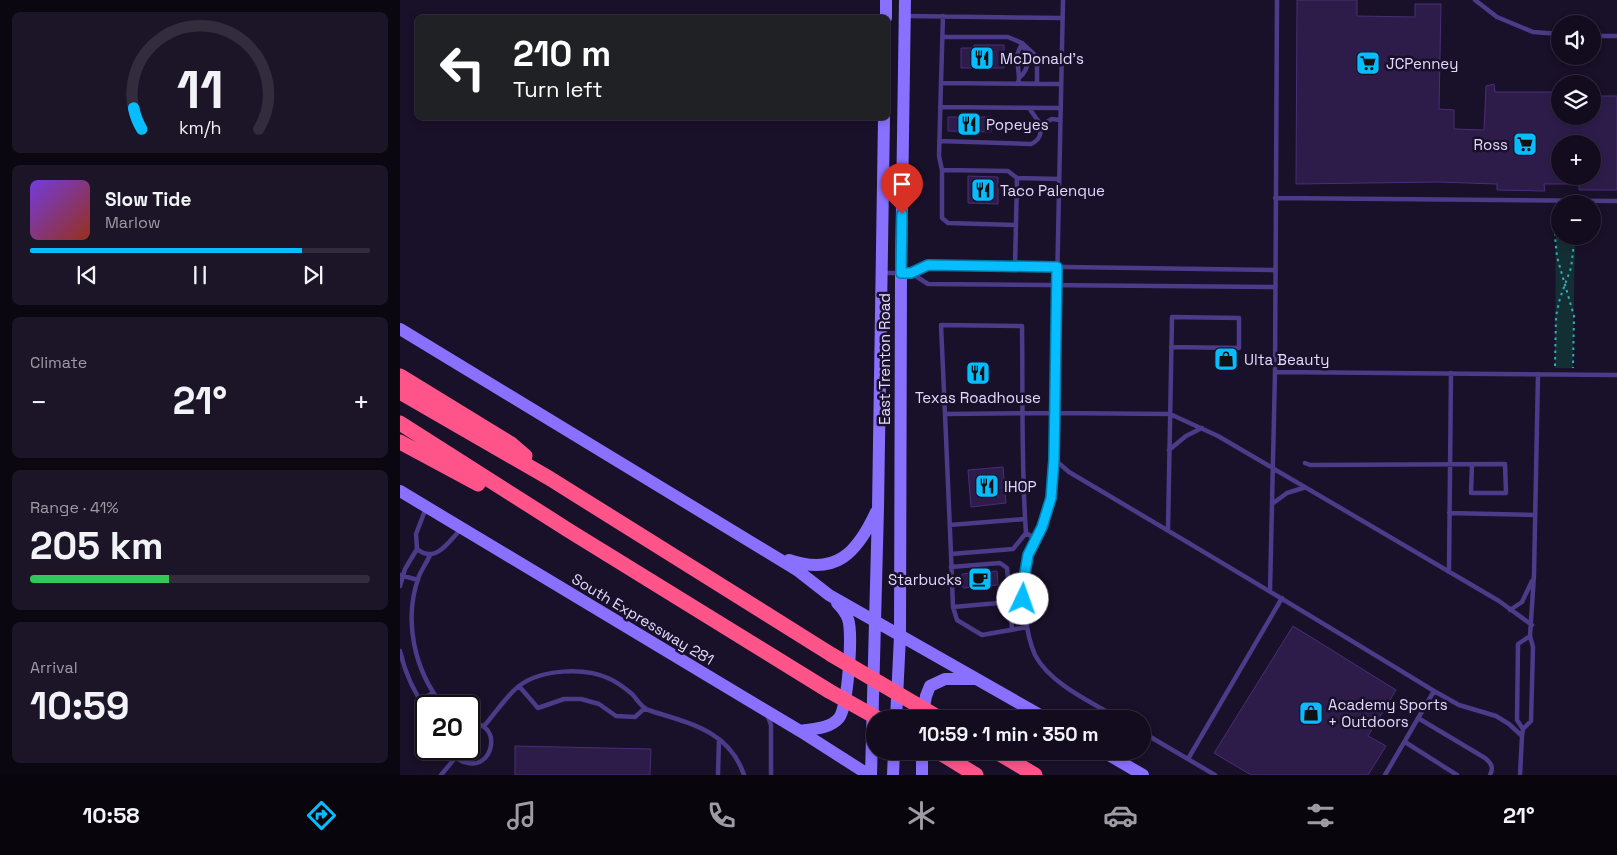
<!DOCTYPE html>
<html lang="en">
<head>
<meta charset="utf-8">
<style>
	:root { --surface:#130c1f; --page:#1c1528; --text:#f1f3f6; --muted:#9d9ba4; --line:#322c3d; --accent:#05bdff }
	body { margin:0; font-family:"Space Grotesk",sans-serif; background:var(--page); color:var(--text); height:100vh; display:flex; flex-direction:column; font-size:19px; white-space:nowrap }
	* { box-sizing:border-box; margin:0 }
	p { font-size:16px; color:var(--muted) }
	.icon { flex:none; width:28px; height:28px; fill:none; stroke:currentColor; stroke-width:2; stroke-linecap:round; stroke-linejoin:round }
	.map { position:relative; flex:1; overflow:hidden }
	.side { display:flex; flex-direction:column; gap:12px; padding:12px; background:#0a0711; width:400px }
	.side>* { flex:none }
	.banner { position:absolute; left:15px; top:15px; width:475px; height:105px; border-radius:8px; box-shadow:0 2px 8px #0003,0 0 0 1px var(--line); background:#202124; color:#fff; overflow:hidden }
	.buttons { position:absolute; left:1151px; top:15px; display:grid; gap:10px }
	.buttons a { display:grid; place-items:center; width:50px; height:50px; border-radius:50%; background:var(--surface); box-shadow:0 2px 8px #0003,0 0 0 1px var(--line); font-size:25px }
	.speed { position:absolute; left:15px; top:695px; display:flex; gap:10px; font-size:25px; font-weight:700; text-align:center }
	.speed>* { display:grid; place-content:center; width:65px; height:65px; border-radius:50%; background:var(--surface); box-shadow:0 2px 8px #0003,0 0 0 1px var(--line); line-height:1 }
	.speed .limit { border:2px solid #111; border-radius:8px; background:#fff; color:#111 }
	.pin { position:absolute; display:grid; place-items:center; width:42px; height:42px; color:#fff; margin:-51px -21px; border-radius:50% 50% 50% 0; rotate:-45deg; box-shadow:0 0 5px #0007 }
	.pin .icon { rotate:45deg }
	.me { position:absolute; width:55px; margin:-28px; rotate:3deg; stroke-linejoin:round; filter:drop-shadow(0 0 4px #0008) }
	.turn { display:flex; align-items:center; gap:18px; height:105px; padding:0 15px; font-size:22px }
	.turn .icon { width:65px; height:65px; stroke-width:2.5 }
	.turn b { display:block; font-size:35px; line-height:42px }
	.big { font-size:38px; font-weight:700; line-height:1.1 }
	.side .card { flex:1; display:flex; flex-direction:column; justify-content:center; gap:8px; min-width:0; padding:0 18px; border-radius:8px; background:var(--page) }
	.side .dial { align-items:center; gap:0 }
	.dial svg { height:130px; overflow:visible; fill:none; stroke:var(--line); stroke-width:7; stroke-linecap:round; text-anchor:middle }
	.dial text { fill:var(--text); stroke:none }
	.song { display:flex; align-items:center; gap:15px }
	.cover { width:60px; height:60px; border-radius:8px; background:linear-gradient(135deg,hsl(260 70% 55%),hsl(10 70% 35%)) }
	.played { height:5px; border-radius:2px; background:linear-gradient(90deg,var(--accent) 80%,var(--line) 80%) }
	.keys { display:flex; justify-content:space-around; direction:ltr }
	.heat { display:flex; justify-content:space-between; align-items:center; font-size:28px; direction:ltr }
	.charge { height:8px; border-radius:4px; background:linear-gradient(90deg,#34c759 41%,var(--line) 0) }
	.trip { position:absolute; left:466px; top:710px; width:285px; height:50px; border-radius:25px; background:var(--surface); box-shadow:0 2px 8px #0003,0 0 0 1px var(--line); font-weight:700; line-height:50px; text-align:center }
	.menu { display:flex; height:80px; justify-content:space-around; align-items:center; background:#08050c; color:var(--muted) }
	.menu .icon { width:35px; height:35px }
	.menu .selected { color:var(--accent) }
	.menu b { font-size:22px; color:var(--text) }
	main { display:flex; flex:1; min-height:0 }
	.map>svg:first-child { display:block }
	.green { fill:#132f33 }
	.building { fill:#2d1c4a; stroke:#482e76; fill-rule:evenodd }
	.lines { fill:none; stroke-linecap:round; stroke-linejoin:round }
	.path { stroke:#30aebc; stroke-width:2; stroke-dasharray:2.5 4; stroke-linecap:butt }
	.lane { stroke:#4b3b88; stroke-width:4.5 }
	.secondary { stroke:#8a70ff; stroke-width:12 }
	.highway { stroke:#ff548a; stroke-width:15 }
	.highway-bridge { stroke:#ff548a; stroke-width:15 }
	.route-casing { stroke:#037ba6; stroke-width:12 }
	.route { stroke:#05bdff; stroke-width:9 }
	.labels { text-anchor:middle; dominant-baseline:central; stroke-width:5; stroke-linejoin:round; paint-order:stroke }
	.poi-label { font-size:15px; fill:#e3d9ff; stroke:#191029; text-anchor:start }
	.street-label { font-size:15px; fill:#e3d9ff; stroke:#191029 }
</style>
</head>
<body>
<main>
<section class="side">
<div class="card dial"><svg viewBox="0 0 100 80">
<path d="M14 69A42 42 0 1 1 86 69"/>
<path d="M14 69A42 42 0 0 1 9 56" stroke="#05bdff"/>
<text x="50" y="56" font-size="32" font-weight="700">11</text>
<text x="50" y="72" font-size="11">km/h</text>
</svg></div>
<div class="card">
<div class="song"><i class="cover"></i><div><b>Slow Tide</b><p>Marlow</p></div></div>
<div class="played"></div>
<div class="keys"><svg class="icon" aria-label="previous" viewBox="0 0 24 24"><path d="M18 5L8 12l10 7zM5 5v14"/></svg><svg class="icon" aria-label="pause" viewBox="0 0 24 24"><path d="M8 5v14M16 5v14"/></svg><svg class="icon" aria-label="next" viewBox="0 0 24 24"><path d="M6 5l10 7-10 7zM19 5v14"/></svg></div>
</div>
<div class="card"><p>Climate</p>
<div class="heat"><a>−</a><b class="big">21°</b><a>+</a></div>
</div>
<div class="card"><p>Range · 41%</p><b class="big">205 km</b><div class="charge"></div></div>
<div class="card"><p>Arrival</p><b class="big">10:59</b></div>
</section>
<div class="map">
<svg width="1217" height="775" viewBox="0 0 1217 775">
	<rect width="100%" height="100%" fill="#191029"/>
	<path class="green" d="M1156 211H1160V236H1175L1173 368H1155Z"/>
	<path class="building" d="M897 0H957V16L1015 17V4H1041L1039 109 1054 110V129L1084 130 1086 86 1094 84 1095 92H1160V116H1192V96H1217V190H1179V184H1144L1145 191 1097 190V184L1038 182 896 184ZM1160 144H1192V176H1160Z
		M574 45H604V68H561V48H574Z
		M548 117H591V132L548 131Z
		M568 176 598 177V204L568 203Z
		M603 467 606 503 571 507 568 470Z
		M597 571 598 585 563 588 562 574Z
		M893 626 996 690 968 736 986 746 968 775H851L814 753Z
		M115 746 251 749 250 775H115Z"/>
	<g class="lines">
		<path class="path" d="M1160 211H1156L1155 237 1157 257 1174 316 1173 368
			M1155 366 1156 316 1160 298 1171 268 1175 236"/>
		<path class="lane" d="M663 0 653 478C651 494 648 510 642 526 638 537 630 546 627 557 623 578 623 597 626 618 627 631 630 643 635 655 650 684 693 703 720 719
			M1075 0 1097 17 1133 32 1160 34
			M507 16 663 18
			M1192 36H1217
			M543 37H608L622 43 637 57V84
			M619 78C631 68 629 56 622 44
			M541 83 543 16
			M618 84 619 78 617 55 622 43
			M540 107 661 108
			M641 125 652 119 660 120
			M539 141 631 144C640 140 641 134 641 125L629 108
			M542 170 608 171 617 178
			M875 198 1217 201
			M616 225 548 223 542 218V170L539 156 541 83 661 84
			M615 267 617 178 659 179
			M483 273H511L528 265 875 270
			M511 273 528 284 875 287
			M875 372 1217 375
			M545 414 551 554 613 549 626 533
			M769 450 786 436 802 428
			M654 459 669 472C791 544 913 617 1034 691L1059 705 1096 716 1109 724 1122 736 1120 775
			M905 463 910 465 1105 464 1106 493H1071L1072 464
			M872 504 887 493 903 488
			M26 508 16 534 17 549C35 564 48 543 60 530
			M1049 513 1135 515
			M550 525 625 519
			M768 530C769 459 770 388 772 317L839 318V348L771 347
			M636 539 626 533C621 464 623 395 622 326L541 325 545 414 655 413 770 414 818 436 1099 601 1132 625
			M551 554 553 607 557 620 582 635 627 627
			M30 555C27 562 22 569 19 576 3 620 14 670 43 706
			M551 567 600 563 607 568 610 602
			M1049 572 1051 373
			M0 575 18 580
			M0 586 5 569 17 549
			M870 591 875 372 877 0
			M553 607 610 602 612 630
			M1110 610 1122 602 1132 581
			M0 651C5 673 13 691 26 709
			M119 686 138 708 164 699H181L199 704 216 716 235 717 245 708
			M20 701 32 693
			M367 714 371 725V775
			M1018 718 1085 758C1091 763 1094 767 1090 775
			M84 726C94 715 107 695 119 686 141 669 185 667 210 679 217 682 226 689 232 694 237 699 241 707 248 710 288 723 329 730 344 775
			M1123 729 1117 720 1118 644 1130 636
			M742 732 815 775
			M1122 736 1123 729 1131 721 1133 647 1130 636 1134 575 1138 374
			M1005 742 1057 775
			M52 749C54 755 58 760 64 762 94 773 104 721 69 723
			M788 759 882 598
			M41 775 56 757
			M318 775 319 739
			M985 775 1034 691"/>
		<path class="secondary" d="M486 18V0
			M0 329 397 570 429 595 647 719
			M0 491 400 731 469 775
			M389 560C436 576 457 553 476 512
			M496 719 500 636 501 273 505 0
			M522 719 526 696 530 686 545 679H576
			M400 731C412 729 430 729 439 718 448 707 453 633 448 619 446 613 442 608 437 603
			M522 751V775
			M702 751 743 775
			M471 775 478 508 484 118
			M493 775 494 751"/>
		<path class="highway" d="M0 376 111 444 125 456
			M0 392 149 478 432 655
			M0 423 168 530 429 691
			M0 442 78 484
			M537 751 576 775
			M595 751 635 775"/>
		<path class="highway-bridge" d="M432 655 541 719
			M429 691 479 719"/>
	</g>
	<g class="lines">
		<g class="route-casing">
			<path id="route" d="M502 214 501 273H511L528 265 657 267 654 459 651 498 642 527 628 555 624 579 623 599"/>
		</g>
		<use href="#route" class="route"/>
	</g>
	<defs>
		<g id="restaurant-square" transform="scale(1.25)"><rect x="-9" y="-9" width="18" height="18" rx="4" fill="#05bdff" stroke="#191029"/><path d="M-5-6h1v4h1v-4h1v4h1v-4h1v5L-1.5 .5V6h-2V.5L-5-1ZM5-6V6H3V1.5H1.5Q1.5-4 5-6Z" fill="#111"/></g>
		<g id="supermarket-square" transform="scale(1.25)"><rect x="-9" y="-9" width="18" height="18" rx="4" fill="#05bdff" stroke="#191029"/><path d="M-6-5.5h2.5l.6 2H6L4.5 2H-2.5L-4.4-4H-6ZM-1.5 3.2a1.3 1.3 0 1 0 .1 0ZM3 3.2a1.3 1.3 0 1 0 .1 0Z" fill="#111"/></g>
		<g id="shop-square" transform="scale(1.25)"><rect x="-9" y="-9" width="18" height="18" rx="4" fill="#05bdff" stroke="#191029"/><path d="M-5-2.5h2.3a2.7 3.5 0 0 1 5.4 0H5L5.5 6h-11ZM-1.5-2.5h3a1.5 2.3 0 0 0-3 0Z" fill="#111"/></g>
		<g id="cafe-square" transform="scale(1.25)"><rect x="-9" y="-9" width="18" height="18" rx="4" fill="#05bdff" stroke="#191029"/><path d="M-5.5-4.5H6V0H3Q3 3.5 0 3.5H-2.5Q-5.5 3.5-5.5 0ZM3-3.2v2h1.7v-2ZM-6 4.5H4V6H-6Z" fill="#111"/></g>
	</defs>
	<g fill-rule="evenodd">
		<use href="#restaurant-square" x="582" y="58"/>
		<use href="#supermarket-square" x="968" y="63"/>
		<use href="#restaurant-square" x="569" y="124"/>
		<use href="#supermarket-square" x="1125" y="144"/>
		<use href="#restaurant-square" x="583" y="190"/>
		<use href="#shop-square" x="826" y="359"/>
		<use href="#restaurant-square" x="578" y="373"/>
		<use href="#restaurant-square" x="587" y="486"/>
		<use href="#cafe-square" x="580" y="579"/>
		<use href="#shop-square" x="911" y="713"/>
	</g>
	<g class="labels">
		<g class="poi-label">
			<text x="600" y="58">McDonald's</text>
			<text x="986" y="63">JCPenney</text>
			<text x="586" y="124">Popeyes</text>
			<text x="1108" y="144" text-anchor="end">Ross</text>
			<text x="600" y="190">Taco Palenque</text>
			<text x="844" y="359">Ulta Beauty</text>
			<text x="578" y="397" text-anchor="middle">Texas Roadhouse</text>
			<text x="604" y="486">IHOP</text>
			<text x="562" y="579" text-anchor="end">Starbucks</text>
			<text x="928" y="704">Academy Sports<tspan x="928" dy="17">+ Outdoors</tspan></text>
		</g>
		<g class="street-label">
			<text transform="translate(484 359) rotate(-90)">East Trenton Road</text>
			<text transform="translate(243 619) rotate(31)">South Expressway 281</text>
		</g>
	</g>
</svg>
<div class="buttons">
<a><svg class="icon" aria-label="sound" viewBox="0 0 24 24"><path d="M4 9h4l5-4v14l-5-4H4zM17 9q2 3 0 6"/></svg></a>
<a><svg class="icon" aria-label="layers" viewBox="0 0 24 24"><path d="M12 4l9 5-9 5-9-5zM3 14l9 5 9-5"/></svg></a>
<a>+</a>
<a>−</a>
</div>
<div class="speed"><div class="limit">20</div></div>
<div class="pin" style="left:502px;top:214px;background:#d93025"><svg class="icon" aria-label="arrive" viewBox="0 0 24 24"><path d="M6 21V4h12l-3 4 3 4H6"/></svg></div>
<svg class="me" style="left:623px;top:599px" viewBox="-20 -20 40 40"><circle r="19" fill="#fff"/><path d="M0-13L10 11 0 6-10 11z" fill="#05bdff"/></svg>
<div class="trip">10:59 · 1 min · 350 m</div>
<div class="banner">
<div class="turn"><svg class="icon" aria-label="left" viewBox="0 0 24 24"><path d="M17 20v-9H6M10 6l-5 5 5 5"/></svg><div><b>210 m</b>Turn left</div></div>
</div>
</div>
</main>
<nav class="menu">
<b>10:58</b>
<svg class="icon selected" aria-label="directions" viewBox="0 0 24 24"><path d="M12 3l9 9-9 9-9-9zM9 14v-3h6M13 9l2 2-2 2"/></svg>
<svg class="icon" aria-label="music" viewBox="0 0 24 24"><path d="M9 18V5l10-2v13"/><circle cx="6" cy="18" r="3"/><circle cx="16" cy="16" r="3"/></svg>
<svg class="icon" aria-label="phone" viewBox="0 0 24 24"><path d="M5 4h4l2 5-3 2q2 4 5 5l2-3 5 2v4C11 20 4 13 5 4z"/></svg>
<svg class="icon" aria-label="climate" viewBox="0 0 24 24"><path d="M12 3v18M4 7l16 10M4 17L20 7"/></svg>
<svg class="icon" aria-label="car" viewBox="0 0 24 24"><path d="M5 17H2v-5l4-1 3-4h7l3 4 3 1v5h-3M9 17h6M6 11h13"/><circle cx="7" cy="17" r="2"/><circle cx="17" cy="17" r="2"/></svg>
<svg class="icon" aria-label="filters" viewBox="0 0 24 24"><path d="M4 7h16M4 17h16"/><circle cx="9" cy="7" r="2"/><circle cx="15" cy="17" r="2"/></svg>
<b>21°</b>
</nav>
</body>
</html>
